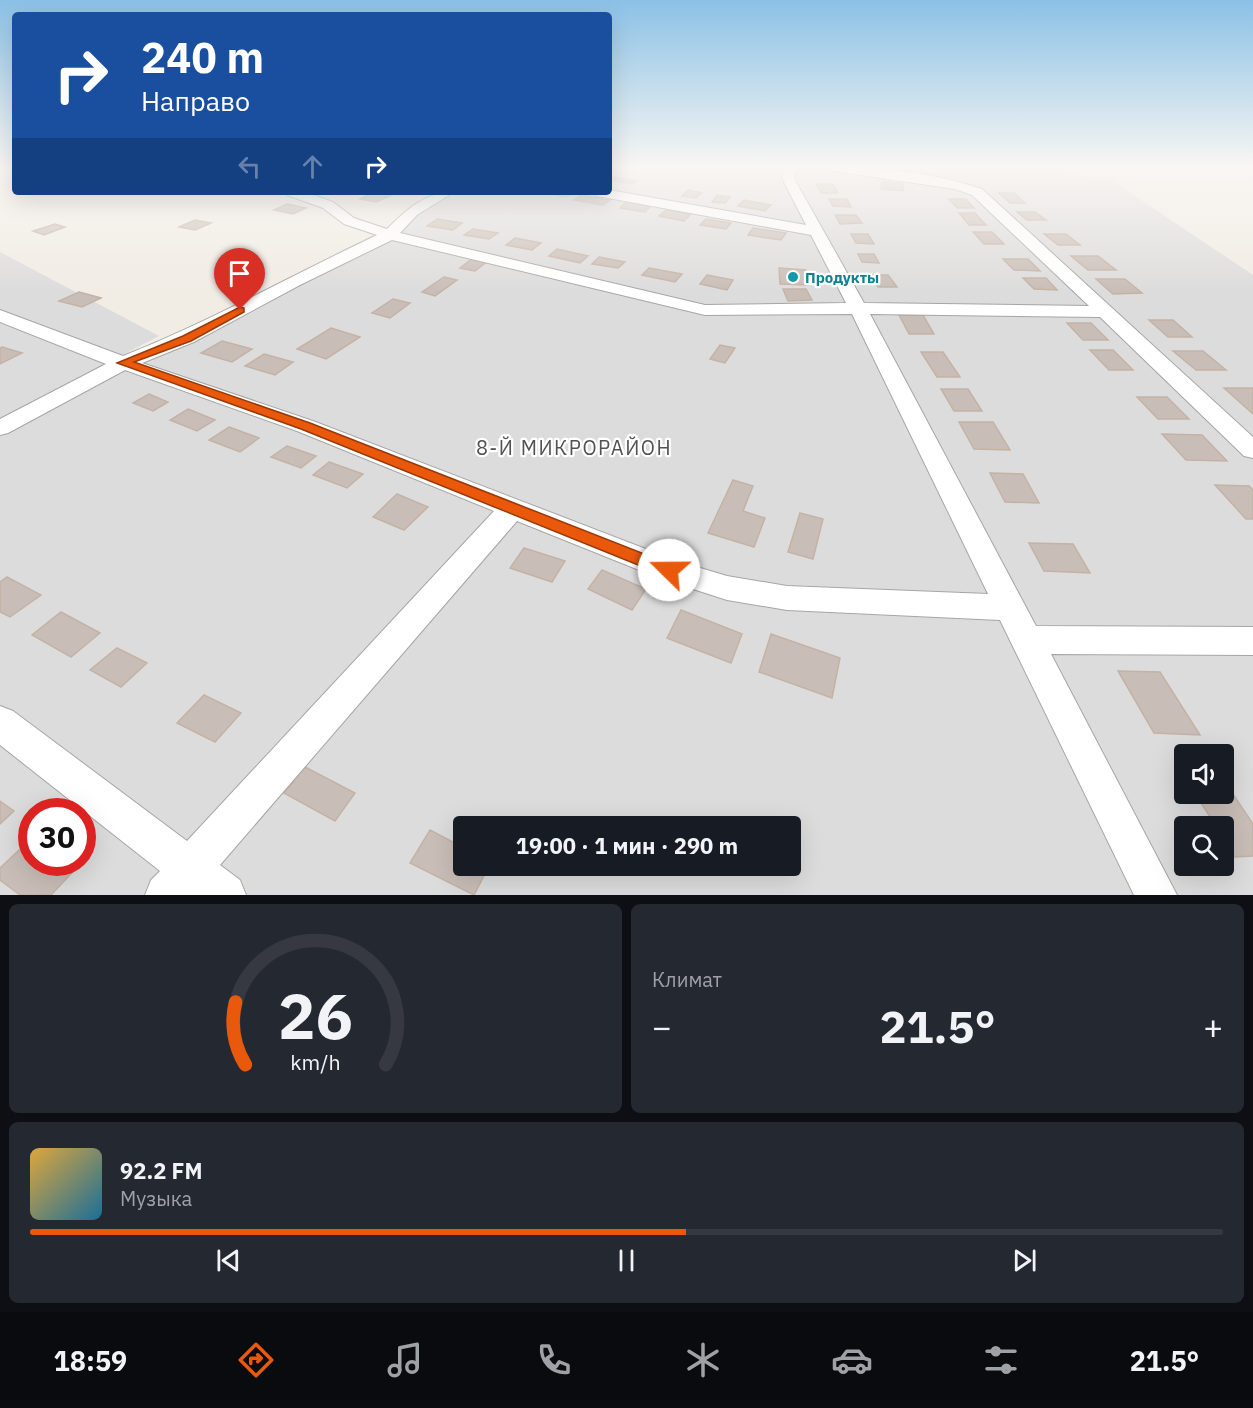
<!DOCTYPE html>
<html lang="ru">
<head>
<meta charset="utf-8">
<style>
	:root { --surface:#171b24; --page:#242831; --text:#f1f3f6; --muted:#9ea1a6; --line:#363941; --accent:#ea580c }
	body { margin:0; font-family:"IBM Plex Sans",sans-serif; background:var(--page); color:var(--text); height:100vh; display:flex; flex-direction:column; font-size:22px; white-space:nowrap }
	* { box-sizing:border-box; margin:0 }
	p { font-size:20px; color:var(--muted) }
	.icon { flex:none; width:33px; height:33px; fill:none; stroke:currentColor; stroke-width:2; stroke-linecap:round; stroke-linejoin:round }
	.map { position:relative; height:895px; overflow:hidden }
	.details { display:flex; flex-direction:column; gap:9px; padding:9px; background:#0d0f14; flex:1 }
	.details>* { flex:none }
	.top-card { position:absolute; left:12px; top:12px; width:600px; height:183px; border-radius:6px; box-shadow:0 6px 24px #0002; background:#1a4fa0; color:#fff; overflow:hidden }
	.fabs { position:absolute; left:1174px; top:744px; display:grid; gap:12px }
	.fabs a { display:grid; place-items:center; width:60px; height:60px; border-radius:6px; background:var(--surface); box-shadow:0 6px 24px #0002; font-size:30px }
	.speed { position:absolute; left:18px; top:798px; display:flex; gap:12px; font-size:30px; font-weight:700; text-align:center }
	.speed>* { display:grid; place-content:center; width:78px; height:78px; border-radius:50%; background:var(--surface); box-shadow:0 6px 24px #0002; line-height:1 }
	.speed .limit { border:9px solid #d22; background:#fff; color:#111 }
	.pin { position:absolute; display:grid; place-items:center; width:51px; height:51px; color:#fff; margin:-62px -26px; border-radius:50% 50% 50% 0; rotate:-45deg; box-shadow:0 0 6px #0007 }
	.pin .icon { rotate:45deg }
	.me { position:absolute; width:66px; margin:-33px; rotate:292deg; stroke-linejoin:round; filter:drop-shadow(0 0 4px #0008) }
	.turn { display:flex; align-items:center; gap:21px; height:126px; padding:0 30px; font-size:27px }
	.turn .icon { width:78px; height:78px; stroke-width:2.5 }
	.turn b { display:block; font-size:42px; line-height:51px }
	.lanes { display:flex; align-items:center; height:57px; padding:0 30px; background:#0003; justify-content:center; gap:30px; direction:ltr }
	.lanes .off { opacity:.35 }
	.big { font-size:45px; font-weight:700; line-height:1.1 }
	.details .card { flex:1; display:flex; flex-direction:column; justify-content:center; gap:9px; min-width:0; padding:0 21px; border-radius:9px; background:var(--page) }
	.details .dial { align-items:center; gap:0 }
	.dial svg { height:156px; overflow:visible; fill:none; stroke:var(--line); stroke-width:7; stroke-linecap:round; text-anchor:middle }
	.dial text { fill:var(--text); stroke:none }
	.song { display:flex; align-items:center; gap:18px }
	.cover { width:72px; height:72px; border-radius:9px; background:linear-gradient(135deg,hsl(40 70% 55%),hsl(200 70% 35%)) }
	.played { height:6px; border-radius:3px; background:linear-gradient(90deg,var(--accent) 55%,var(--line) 55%) }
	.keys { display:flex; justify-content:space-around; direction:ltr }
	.heat { display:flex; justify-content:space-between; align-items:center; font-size:33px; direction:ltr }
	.details .tiles { flex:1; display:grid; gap:9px; grid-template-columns:1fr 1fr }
	.card:last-child { grid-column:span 2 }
	.trip { position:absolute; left:453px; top:816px; width:348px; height:60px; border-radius:6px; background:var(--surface); box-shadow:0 6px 24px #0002; font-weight:700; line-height:60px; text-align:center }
	.dock { display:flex; height:96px; justify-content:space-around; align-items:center; background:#090b0e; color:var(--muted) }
	.dock .icon { width:42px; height:42px }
	.dock .current { color:var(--accent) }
	.dock b { font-size:27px; color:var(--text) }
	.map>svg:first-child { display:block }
	.residential { fill:#dddcdc; fill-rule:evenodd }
	.building { fill:#c9beb7; stroke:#c4b2a5; stroke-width:1.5 }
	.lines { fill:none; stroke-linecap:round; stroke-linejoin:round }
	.minor-casing { stroke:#a6a6a6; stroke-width:2 }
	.minor { fill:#fff; fill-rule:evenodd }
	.route { fill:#ea580c; stroke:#983908; stroke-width:1.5 }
	.culture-dot { fill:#0f9aa8; stroke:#fff; stroke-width:2 }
	.labels { text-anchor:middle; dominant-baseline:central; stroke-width:4.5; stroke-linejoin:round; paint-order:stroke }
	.far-culture-label { font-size:15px; font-weight:bold; fill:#0d838f; stroke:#fff; text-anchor:start }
	.neighbourhood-label { font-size:20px; letter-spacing:1.5px; fill:#525252; stroke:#fff }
</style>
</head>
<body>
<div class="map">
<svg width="1253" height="895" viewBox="0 0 1253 895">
	<rect width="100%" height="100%" fill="#f1ece4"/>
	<path class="residential" d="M609 166H1008L1111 180 1253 275V895H0V428L390 235 412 212 447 192H609ZM1185 754H1224V794H1185ZM32 812H82V862H32ZM464 826H790V866H464ZM1185 826H1224V866H1185Z
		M0 252 159 336 0 419Z"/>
	<path class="building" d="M614 177 637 181 632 184 609 180Z
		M882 181 903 184V191L881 189Z
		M816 184H833L838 193H821Z
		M688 190 702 193 696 198 682 196Z
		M374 192H377L392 195 376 202 360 199Z
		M546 192H569L572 193 566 197 544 193Z
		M999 193H1014L1025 203H1010Z
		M581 195 610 200 603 205 574 200Z
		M717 195 730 197 725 203 712 202Z
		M829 199H847L851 207 833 206Z
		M949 199H966L974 208H957Z
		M744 200 771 205 765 211 738 206Z
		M626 202 651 206 645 212 620 208Z
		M287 204 306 208 293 214 274 210Z
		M666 210 691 214 684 221 659 216Z
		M1017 212H1035L1046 220H1027Z
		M959 213H975L986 225H969Z
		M835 215H856L862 223 840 224Z
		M437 219 462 223 453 230 427 226Z
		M706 219 731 223 726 229 700 225Z
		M195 220 211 223 195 230 179 227Z
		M55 224 65 227 44 235 33 231Z
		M753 228 786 233 781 240 748 235Z
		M473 229 498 233 489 239 464 235Z
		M973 232H992L1004 244H984Z
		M851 234H868L874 244 856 243Z
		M1044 234H1066L1080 245H1058Z
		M515 238 541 243 532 250 506 245Z
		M557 249 588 256 580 263 549 256Z
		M858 254H874L879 263 862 262Z
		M1071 256H1098L1116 270H1088Z
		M474 257 489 260 475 271 460 268Z
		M599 257 625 262 618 268 592 264Z
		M1003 259H1028L1040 271 1014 270Z
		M649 268 682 274 675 282 642 275Z
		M779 268 806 270 808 285 780 284Z
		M707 275 733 280 727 290 700 284Z
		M870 275H888L897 287H878Z
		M444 277 457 280 435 296 422 292Z
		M1023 278H1046L1057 290 1034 289Z
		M1096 279H1125L1142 293 1113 294Z
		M783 289H806L812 300 788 301Z
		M79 292 101 298 82 307 59 301Z
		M393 299 410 303 390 318 372 313Z
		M899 315H923L934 334H909Z
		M1149 320H1173L1192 337H1168Z
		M1067 323H1091L1108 340H1083Z
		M331 328 360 337 326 359 297 349Z
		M222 341 252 349 232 362 201 353Z
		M720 345 735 348 725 363 710 359Z
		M2 347 22 353 0 364V348Z
		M1090 350H1113L1133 370H1109Z
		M1173 351H1203L1226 370H1196Z
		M921 352H943L960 377H937Z
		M264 354 293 362 275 375 245 366Z
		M1224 388H1253V414Z
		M941 389H968L982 411H954Z
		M149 394 168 402 153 411 133 403Z
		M1137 397H1167L1189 419H1158Z
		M188 409 215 420 197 431 170 420Z
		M959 422H993L1010 450 974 449Z
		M229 427 259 438 240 452 209 440Z
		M1162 434 1202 435 1227 461 1186 460Z
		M287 446 316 456 301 468 271 457Z
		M329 462 363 474 347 488 313 475Z
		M990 473 1023 474 1039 503 1005 502Z
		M733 480 753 486 743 511 765 518 754 547 708 533Z
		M1215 485 1249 486 1253 490V519H1246Z
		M397 494 428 507 404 530 373 517Z
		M800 513 823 519 813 559 788 552Z
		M1029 543 1073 544 1090 573 1044 571Z
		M524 548 565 561 552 582 510 568Z
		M602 570 646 589 632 610 588 589Z
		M7 577 41 595 10 617 0 612V582Z
		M681 610 742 634 731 663 667 638Z
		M61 612 100 633 71 657 32 635Z
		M771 634 840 658 832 698 759 672Z
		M117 648 147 663 121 687 90 670Z
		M1118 671 1160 672 1200 735 1154 733Z
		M204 695 241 713 215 742 177 723Z
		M305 767 355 793 335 821 284 793Z
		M1224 791H1231L1253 824V856L1235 857 1224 840V826H1216L1195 794H1224Z
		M0 801 14 811 0 824Z
		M430 830 464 848V866H489L474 895 410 863Z
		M32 838V862H82L51 895H20L0 880V868Z"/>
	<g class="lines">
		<g class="minor-casing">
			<path id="minor" d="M786 166H798L794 176 796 182 864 303 1089 306 972 195 955 189 827 170 821 166C872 166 933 172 982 189L1253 437V458L1244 456 1100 317 870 314 1036 626 1253 627V655L1051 654 1177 895H1134L1000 620 787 610 727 600 659 578 517 521 220 865 240 880 246 895H145L151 880 160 871 0 745V706L13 711 187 841 494 511 297 431 125 370 8 433 0 435V419L106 364 0 322V310L123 356C210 322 292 275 377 235L344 224 323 208 287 195 285 192H305L333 202 354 218 387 229C406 210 425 192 454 192L417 215 400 233 705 305 846 303 811 235 597 196 590 192H609V190L806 225 784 182 782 176ZM392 240 705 315 852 314 988 594 787 586 727 576 677 561 313 421 142 363 194 342 300 285Z"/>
		</g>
		<use href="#minor" class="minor"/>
	</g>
	<linearGradient id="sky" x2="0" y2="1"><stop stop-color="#8bc1e6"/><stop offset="0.57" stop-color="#f9f6f3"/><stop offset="1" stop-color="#f9f6f3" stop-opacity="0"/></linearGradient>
	<rect width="1253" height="292" fill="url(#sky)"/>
	<path class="route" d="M240 307 244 308V312L191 341 134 362 310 423 675 566 677 570 675 575 669 577 663 575 301 429 117 363 183 336Z"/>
	<circle class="culture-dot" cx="793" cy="277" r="6"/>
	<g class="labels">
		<g class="far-culture-label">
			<text x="805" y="277">Продукты</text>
		</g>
		<g class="neighbourhood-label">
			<text x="574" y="447">8-Й МИКРОРАЙОН</text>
		</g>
	</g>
</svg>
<div class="fabs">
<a><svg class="icon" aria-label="sound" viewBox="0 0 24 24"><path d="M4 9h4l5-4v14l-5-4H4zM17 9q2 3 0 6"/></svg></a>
<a><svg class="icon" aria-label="search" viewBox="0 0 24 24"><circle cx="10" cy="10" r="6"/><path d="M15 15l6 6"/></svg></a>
</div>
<div class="speed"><div class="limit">30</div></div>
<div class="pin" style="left:240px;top:310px;background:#d93025"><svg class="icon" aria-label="arrive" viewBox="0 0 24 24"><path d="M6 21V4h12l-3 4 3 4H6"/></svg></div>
<svg class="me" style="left:669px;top:570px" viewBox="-20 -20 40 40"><circle r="19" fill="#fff"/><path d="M0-13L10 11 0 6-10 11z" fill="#ea580c"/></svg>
<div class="trip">19:00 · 1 мин · 290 m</div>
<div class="top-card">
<div class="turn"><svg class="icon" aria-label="right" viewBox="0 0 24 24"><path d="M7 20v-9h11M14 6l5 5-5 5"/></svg><div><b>240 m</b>Направо</div></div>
<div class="lanes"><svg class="icon off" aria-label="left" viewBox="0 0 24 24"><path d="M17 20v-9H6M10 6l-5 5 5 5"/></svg><svg class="icon off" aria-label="ahead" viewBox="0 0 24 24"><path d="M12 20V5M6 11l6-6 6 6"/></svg><svg class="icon" aria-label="right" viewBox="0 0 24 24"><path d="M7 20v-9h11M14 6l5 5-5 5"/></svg></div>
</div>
</div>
<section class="details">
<div class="tiles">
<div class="card dial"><svg viewBox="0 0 100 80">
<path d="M14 69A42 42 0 1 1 86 69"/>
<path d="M14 69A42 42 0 0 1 9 37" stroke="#ea580c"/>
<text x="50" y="56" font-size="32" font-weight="700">26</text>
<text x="50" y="72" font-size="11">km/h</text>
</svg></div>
<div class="card"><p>Климат</p>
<div class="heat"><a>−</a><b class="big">21.5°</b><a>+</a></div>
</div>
<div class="card">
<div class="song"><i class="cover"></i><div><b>92.2 FM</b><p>Музыка</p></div></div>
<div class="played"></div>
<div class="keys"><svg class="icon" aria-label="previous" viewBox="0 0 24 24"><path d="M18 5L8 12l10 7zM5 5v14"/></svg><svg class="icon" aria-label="pause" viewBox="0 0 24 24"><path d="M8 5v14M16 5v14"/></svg><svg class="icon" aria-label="next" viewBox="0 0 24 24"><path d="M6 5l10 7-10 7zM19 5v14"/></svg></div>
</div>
</div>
</section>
<nav class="dock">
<b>18:59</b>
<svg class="icon current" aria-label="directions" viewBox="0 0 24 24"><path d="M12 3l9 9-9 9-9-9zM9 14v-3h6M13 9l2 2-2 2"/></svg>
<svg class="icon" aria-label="music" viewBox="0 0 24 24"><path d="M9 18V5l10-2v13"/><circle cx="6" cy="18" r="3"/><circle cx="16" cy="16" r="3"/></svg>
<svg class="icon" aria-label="phone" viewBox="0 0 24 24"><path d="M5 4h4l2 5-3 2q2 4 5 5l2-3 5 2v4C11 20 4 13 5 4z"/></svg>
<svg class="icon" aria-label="climate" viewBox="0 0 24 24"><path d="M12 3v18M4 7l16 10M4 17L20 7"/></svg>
<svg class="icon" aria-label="car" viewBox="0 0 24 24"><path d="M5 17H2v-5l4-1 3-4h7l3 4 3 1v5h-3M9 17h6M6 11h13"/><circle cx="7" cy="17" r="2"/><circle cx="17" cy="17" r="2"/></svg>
<svg class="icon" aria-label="filters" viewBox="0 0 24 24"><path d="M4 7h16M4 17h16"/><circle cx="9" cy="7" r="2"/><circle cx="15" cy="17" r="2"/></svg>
<b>21.5°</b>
</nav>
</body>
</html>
